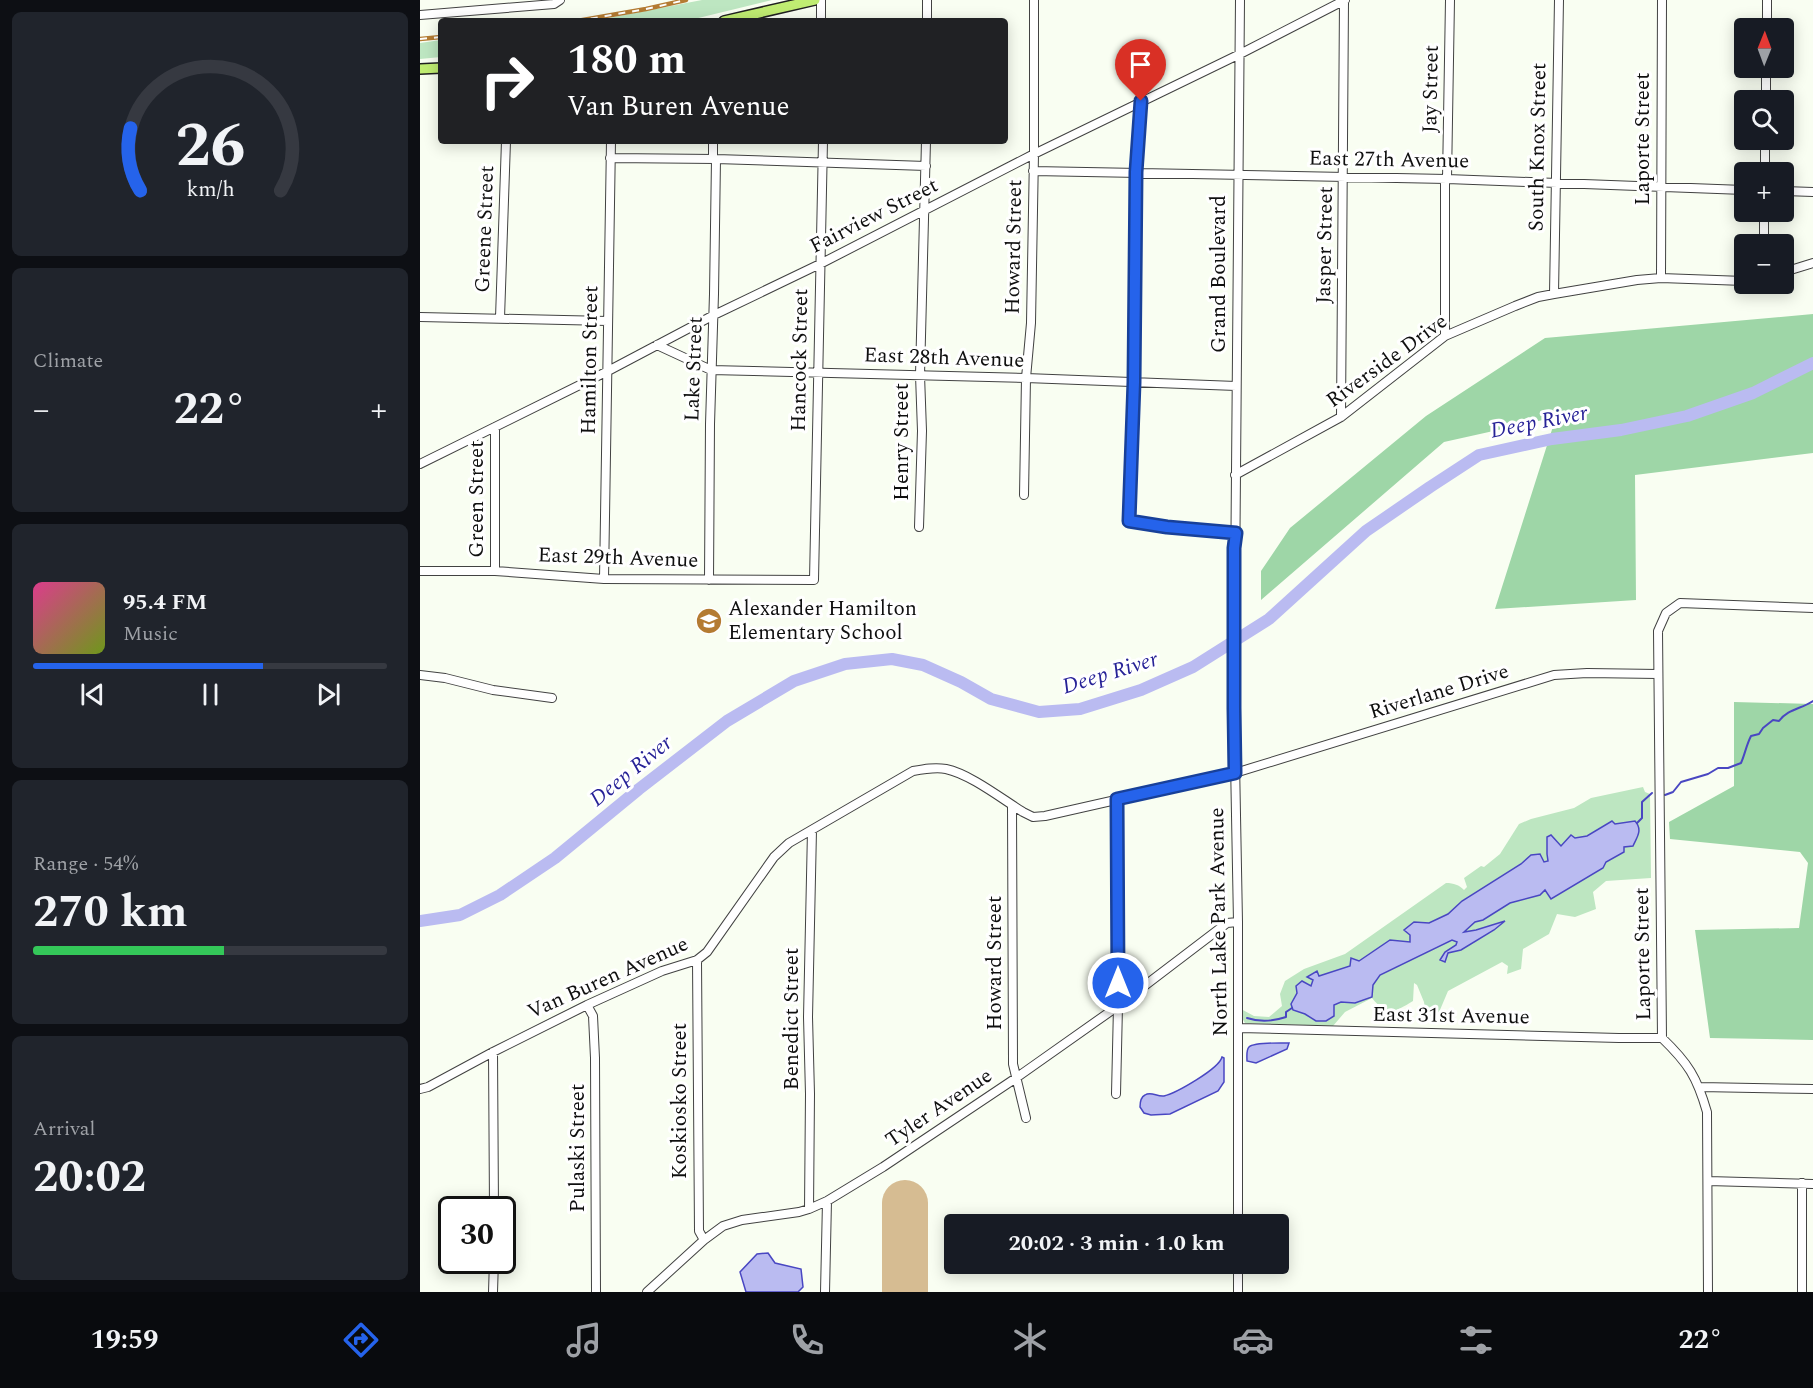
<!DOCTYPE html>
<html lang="en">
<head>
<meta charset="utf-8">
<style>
	:root { --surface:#171b24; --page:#20242c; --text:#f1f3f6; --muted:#9ea1a6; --line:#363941; --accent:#2563eb }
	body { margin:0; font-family:Spectral,serif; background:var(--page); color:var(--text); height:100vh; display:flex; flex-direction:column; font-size:22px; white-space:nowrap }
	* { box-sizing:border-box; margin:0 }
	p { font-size:20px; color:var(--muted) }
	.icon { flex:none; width:33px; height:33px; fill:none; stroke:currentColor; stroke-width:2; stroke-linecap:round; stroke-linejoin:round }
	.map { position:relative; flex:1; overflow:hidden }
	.drawer { display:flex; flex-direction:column; gap:12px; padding:12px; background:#0d0f14; width:420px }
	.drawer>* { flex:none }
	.guide { position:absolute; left:18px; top:18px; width:570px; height:126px; border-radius:6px; box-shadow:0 3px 15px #0003; background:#202124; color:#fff; overflow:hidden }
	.needle { width:39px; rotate:1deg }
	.controls { position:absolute; left:1314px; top:18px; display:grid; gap:12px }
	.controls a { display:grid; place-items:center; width:60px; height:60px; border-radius:6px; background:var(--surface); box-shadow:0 3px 15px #0003; font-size:30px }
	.speed { position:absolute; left:18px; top:1196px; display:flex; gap:12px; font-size:30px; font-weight:700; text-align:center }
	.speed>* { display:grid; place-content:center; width:78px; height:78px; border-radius:50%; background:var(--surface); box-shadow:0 3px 15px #0003; line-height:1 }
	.speed .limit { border:3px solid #111; border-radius:9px; background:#fff; color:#111 }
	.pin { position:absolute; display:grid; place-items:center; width:51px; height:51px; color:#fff; margin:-62px -26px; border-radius:50% 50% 50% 0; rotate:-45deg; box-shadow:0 0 6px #0007 }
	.pin .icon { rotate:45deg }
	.me { position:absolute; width:66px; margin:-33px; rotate:0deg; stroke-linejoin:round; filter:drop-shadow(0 0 4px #0008) }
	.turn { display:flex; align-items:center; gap:21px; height:126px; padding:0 30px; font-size:27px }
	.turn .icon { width:78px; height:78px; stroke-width:2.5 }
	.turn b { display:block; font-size:42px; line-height:51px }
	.big { font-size:45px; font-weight:700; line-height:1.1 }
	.drawer .tile { flex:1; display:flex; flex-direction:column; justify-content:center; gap:9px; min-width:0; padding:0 21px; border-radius:9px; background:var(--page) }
	.drawer .dial { align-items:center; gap:0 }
	.dial svg { height:156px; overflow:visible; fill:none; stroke:var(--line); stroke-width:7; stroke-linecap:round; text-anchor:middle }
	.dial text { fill:var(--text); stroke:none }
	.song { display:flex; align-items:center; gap:18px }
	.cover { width:72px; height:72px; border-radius:9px; background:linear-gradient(135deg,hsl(330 70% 55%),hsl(80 70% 35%)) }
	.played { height:6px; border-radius:3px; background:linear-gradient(90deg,var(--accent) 65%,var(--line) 65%) }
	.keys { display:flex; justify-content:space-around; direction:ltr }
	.heat { display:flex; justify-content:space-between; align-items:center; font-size:33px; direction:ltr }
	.charge { height:9px; border-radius:4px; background:linear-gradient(90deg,#34c759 54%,var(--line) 0) }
	.trip { position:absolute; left:524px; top:1214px; width:345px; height:60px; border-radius:6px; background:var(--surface); box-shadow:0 3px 15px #0003; font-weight:700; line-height:60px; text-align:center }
	.tabs { display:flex; height:96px; justify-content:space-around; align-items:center; background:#090b0e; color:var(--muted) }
	.tabs .icon { width:42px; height:42px }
	.tabs .current { color:var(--accent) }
	.tabs b { font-size:27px; color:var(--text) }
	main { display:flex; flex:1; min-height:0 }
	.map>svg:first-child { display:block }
	.green { fill:#bde6c1 }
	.forest { fill:#9ed6a7 }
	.water { fill:#babbf1; stroke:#4947c2; stroke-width:1.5 }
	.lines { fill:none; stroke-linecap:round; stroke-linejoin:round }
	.stream { stroke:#4947c2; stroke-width:2 }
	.river { stroke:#babbf1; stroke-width:12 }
	.runway { stroke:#d6bc92; stroke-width:46 }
	.minor-casing { stroke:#424242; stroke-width:10 }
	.major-casing { stroke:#202020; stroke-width:12 }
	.minor { stroke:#fff; stroke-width:8 }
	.major { stroke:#c0ed72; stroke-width:9 }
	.rail-casing { stroke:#b47b32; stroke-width:4.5 }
	.rail { stroke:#fff; stroke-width:2; stroke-dasharray:7; stroke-linecap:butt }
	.route-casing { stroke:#184099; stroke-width:15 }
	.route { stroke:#2563eb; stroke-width:10 }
	.labels { text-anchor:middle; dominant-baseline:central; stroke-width:6; stroke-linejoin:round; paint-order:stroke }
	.street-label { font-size:21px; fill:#0f0f0f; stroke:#fff }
	.poi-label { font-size:21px; fill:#0f0f0f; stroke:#fff; text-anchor:start }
	.water-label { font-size:22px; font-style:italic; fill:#272297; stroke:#fff }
</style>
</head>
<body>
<main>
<section class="drawer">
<div class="tile dial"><svg viewBox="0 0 100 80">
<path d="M14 69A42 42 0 1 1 86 69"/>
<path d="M14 69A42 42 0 0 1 9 37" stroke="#2563eb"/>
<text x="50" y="56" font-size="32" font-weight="700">26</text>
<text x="50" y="72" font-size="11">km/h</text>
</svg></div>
<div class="tile"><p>Climate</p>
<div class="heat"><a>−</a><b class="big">22°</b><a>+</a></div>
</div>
<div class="tile">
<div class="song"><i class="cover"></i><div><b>95.4 FM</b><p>Music</p></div></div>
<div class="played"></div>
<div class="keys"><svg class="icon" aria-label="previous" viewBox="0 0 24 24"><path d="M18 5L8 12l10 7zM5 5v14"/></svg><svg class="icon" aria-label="pause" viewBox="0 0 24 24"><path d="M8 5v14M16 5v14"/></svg><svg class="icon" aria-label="next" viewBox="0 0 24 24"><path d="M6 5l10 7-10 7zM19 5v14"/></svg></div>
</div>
<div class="tile"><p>Range · 54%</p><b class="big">270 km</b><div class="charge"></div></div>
<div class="tile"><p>Arrival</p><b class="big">20:02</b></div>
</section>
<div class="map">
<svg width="1393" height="1292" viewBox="0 0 1393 1292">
	<rect width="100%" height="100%" fill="#f9fef2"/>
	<path class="green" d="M282 0H352L266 21H173Z
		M21 40V57L0 59V43Z
		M1223 787 1225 792 1230 794 1231 878 1186 881 1173 892 1176 909 1155 917 1137 914 1129 934 1103 949 1101 969 1087 974 1088 966 1082 962 1028 991 1017 1017H1006L1004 1002 997 985 994 983 993 1001C975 1012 967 1017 952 998L925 1012 913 1026 825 1023 822 1018 821 1009 834 1016 849 1017 862 1006 860 994 865 981 884 969 925 954 1026 883C1034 883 1039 885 1044 890L1047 887 1044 878 1061 866 1064 867 1080 854 1099 824 1111 819 1154 808 1171 798Z"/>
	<path class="forest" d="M1393 314V453L1215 475 1216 600 1075 609 1136 417 1024 442 841 600V571L870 528 1006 416 1125 338Z
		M1314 702 1393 704V1040L1290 1038 1275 930 1379 928 1388 863 1380 852 1250 839 1249 822 1314 786Z"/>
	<path class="water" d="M1192 821 1195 824 1215 821C1223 830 1217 837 1213 846L1204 847V852L1186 862 1183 868 1131 899 1125 890 1120 895 1090 903 1063 920 1055 922 1044 932 1056 930 1085 921 1074 930 1041 950 1028 953 1025 962 1020 960 1025 952 1036 945 1037 942 1032 940 960 975 953 985 952 997 935 1003 921 1002 914 1005V1016L906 1021H896L885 1014 873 1010 871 1004 877 993 876 986 882 981 891 986 893 980 887 977 897 971 899 976 930 966 931 958 939 961 970 940 990 942V935L984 930 994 922 1009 923 1028 914 1042 901 1101 864 1111 855 1120 854 1124 862 1128 861 1127 854V837L1131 835 1141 846 1151 835 1155 838 1167 836Z
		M869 1043 867 1049 836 1063 827 1061C827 1057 826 1050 829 1047 834 1042 861 1043 869 1043Z
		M802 1057 804 1058V1082L798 1091 750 1114 731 1115 724 1113 720 1107C720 1103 721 1097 725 1095 731 1091 737 1097 744 1096 756 1093 799 1069 802 1057Z
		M348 1253 355 1263 381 1269 383 1287 378 1292H326L320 1272 337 1254Z"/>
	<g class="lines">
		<path class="stream" d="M1245 795 1253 792 1261 782 1288 774 1298 768H1308L1321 763C1325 754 1326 746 1331 736L1339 734 1343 728 1353 720 1359 721C1368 709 1381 709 1393 701
			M1217 823 1222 818V802L1232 793
			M827 1018C839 1022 854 1021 866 1017V1012L872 1008"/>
		<path class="river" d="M0 921 40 915 80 895 135 858 219 789 307 721 374 681 425 664 472 659 503 665 541 682 571 699 619 712 660 709 721 690 773 667 849 619 946 531 1010 487 1059 455 1132 439 1201 430 1267 416 1333 393 1393 363"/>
		<path class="runway" d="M485 1292V1203"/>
		<g class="minor-casing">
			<path id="minor" d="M401 0V21
				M0 15 134 4 140 0
				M507 21V0
				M1347 28V0
				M1346 100V68
				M721 101 716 172 714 382 709 521 747 527 816 533
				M190 158 296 159 506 166
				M293 159V141
				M613 171 1027 179 1324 190
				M1345 172V140
				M1025 179V336
				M1027 179 1030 0
				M1364 191 1393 192
				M1344 244V212
				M1364 272 1393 263
				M1241 278 1242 0
				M1134 294 1139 0
				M0 317 188 321
				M80 318 86 141
				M237 345 291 370 606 378 816 386
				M921 417 924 1
				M0 464 188 371 294 315 400 264 614 154 820 54 925 0
				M815 475 921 417 1025 336 1095 306 1118 297 1134 294 1217 280 1241 278 1324 281
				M604 495 606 378 611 323 614 154V0
				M499 527 502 431 500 375 506 141
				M0 571H75L184 579 394 580 403 141
				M75 571V427
				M184 579 191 141
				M289 580 290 424 294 294 296 159
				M0 675 25 678 73 690 132 698
				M592 806 593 1064 606 1118
				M277 960 279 1231 284 1240
				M167 1005 173 1016 175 1058 176 1292
				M819 1028 1199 1038H1242
				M73 1052 74 1209
				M1280 1087 1393 1089
				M0 1089 8 1087 73 1052 167 1005 242 971 277 960 287 952 354 857 369 843 493 771C504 769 515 767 526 769 550 774 582 799 603 812L613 817 625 816 815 773 1134 675 1167 673 1238 674
				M696 1094 698 1006 697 799
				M1288 1181 1393 1184
				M1382 1183V1292
				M389 1209 390 1094 388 1017 392 830
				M818 1224V922L814 708 820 0
				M818 1263V1292
				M73 1292 74 1260
				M227 1292 284 1240 303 1226 322 1220 379 1212 389 1209 407 1201 463 1167 596 1078 698 1006 807 923 818 922
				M405 1292 407 1201
				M1288 1292 1287 1112C1277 1077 1268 1063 1242 1038L1238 631 1246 613 1260 603 1393 608"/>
		</g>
		<g class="major-casing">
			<path id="major" d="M304 21 395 0
				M0 69 21 68"/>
		</g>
		<use href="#minor" class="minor"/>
		<use href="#major" class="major"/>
		<g class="rail-casing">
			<path id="rail" d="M157 21 226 9 266 0
				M0 39 21 37"/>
		</g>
		<use href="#rail" class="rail"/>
	</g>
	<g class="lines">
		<g class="route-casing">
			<path id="route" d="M698 983 697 799 815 773 814 708V548L816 533 747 527 709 521 714 382 716 172 721 101"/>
		</g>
		<use href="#route" class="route"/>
	</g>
	<defs>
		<g id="school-disc" transform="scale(1.35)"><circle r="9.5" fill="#b47b32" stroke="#fff"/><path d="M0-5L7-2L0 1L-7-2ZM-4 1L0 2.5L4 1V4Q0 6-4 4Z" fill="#fff"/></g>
	</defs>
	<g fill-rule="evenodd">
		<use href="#school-disc" x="289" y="621"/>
	</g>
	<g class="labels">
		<g class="street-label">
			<text transform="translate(1011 89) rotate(-89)">Jay Street</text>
			<text transform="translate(1223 139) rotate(-90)">Laporte Street</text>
			<text transform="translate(1118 147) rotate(-89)">South Knox Street</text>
			<text transform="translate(969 160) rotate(1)">East 27th Avenue</text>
			<text transform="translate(454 216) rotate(-27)">Fairview Street</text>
			<text transform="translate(65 229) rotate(-88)">Greene Street</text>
			<text transform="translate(905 245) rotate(-89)">Jasper Street</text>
			<text transform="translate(594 247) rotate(-89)">Howard Street</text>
			<text transform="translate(799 274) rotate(-90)">Grand Boulevard</text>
			<text transform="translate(524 358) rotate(2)">East 28th Avenue</text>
			<text transform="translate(170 360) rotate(-89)">Hamilton Street</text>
			<text transform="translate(380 360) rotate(-89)">Hancock Street</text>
			<text transform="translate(967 361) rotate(-36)">Riverside Drive</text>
			<text transform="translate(274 369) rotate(-88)">Lake Street</text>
			<text transform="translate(482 442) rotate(-90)">Henry Street</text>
			<text transform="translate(57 499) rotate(-90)">Green Street</text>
			<text transform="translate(198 558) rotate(2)">East 29th Avenue</text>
			<text transform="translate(1019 692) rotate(-17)">Riverlane Drive</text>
			<text transform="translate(799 922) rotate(-91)">North Lake Park Avenue</text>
			<text transform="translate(1223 954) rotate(-91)">Laporte Street</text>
			<text transform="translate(575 963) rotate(-90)">Howard Street</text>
			<text transform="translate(188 978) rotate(-24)">Van Buren Avenue</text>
			<text transform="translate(1031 1016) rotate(1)">East 31st Avenue</text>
			<text transform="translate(372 1019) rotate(-90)">Benedict Street</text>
			<text transform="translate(260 1101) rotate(-90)">Koskiosko Street</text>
			<text transform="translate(519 1108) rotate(-34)">Tyler Avenue</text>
			<text transform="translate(158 1148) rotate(-90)">Pulaski Street</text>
		</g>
		<g class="poi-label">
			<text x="308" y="609">Alexander Hamilton<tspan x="308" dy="24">Elementary School</tspan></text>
		</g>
		<g class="water-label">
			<text transform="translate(1119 422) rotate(-11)">Deep River</text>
			<text transform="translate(690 673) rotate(-17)">Deep River</text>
			<text transform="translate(211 771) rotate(-39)">Deep River</text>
		</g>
	</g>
</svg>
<div class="controls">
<a><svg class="needle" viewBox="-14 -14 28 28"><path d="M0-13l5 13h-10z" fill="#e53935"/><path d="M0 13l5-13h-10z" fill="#9ea1a6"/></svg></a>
<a><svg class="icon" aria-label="search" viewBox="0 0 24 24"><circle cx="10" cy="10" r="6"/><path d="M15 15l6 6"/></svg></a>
<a>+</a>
<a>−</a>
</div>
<div class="speed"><div class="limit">30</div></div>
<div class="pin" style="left:721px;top:101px;background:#d93025"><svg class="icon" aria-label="arrive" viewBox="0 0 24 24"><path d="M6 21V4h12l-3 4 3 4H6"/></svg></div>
<svg class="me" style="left:698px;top:983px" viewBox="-20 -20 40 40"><circle r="17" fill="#2563eb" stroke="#fff" stroke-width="3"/><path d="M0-11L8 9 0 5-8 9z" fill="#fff"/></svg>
<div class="trip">20:02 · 3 min · 1.0 km</div>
<div class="guide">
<div class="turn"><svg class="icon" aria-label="right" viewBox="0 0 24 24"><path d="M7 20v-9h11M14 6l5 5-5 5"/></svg><div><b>180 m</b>Van Buren Avenue</div></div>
</div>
</div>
</main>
<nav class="tabs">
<b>19:59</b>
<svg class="icon current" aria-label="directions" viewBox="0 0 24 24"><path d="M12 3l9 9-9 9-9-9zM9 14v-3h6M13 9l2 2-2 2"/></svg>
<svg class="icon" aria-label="music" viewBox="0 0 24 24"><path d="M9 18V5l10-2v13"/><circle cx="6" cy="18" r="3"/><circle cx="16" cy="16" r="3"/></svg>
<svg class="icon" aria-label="phone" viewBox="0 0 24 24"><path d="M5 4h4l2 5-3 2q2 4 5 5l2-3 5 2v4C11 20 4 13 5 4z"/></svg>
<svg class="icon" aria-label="climate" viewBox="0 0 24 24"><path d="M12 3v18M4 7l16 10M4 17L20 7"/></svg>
<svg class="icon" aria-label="car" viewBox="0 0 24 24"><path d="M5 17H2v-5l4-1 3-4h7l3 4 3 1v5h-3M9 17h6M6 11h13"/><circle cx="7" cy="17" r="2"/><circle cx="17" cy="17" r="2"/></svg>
<svg class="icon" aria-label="filters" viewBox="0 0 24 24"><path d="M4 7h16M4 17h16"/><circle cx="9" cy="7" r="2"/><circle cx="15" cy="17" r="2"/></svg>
<b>22°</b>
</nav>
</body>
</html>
